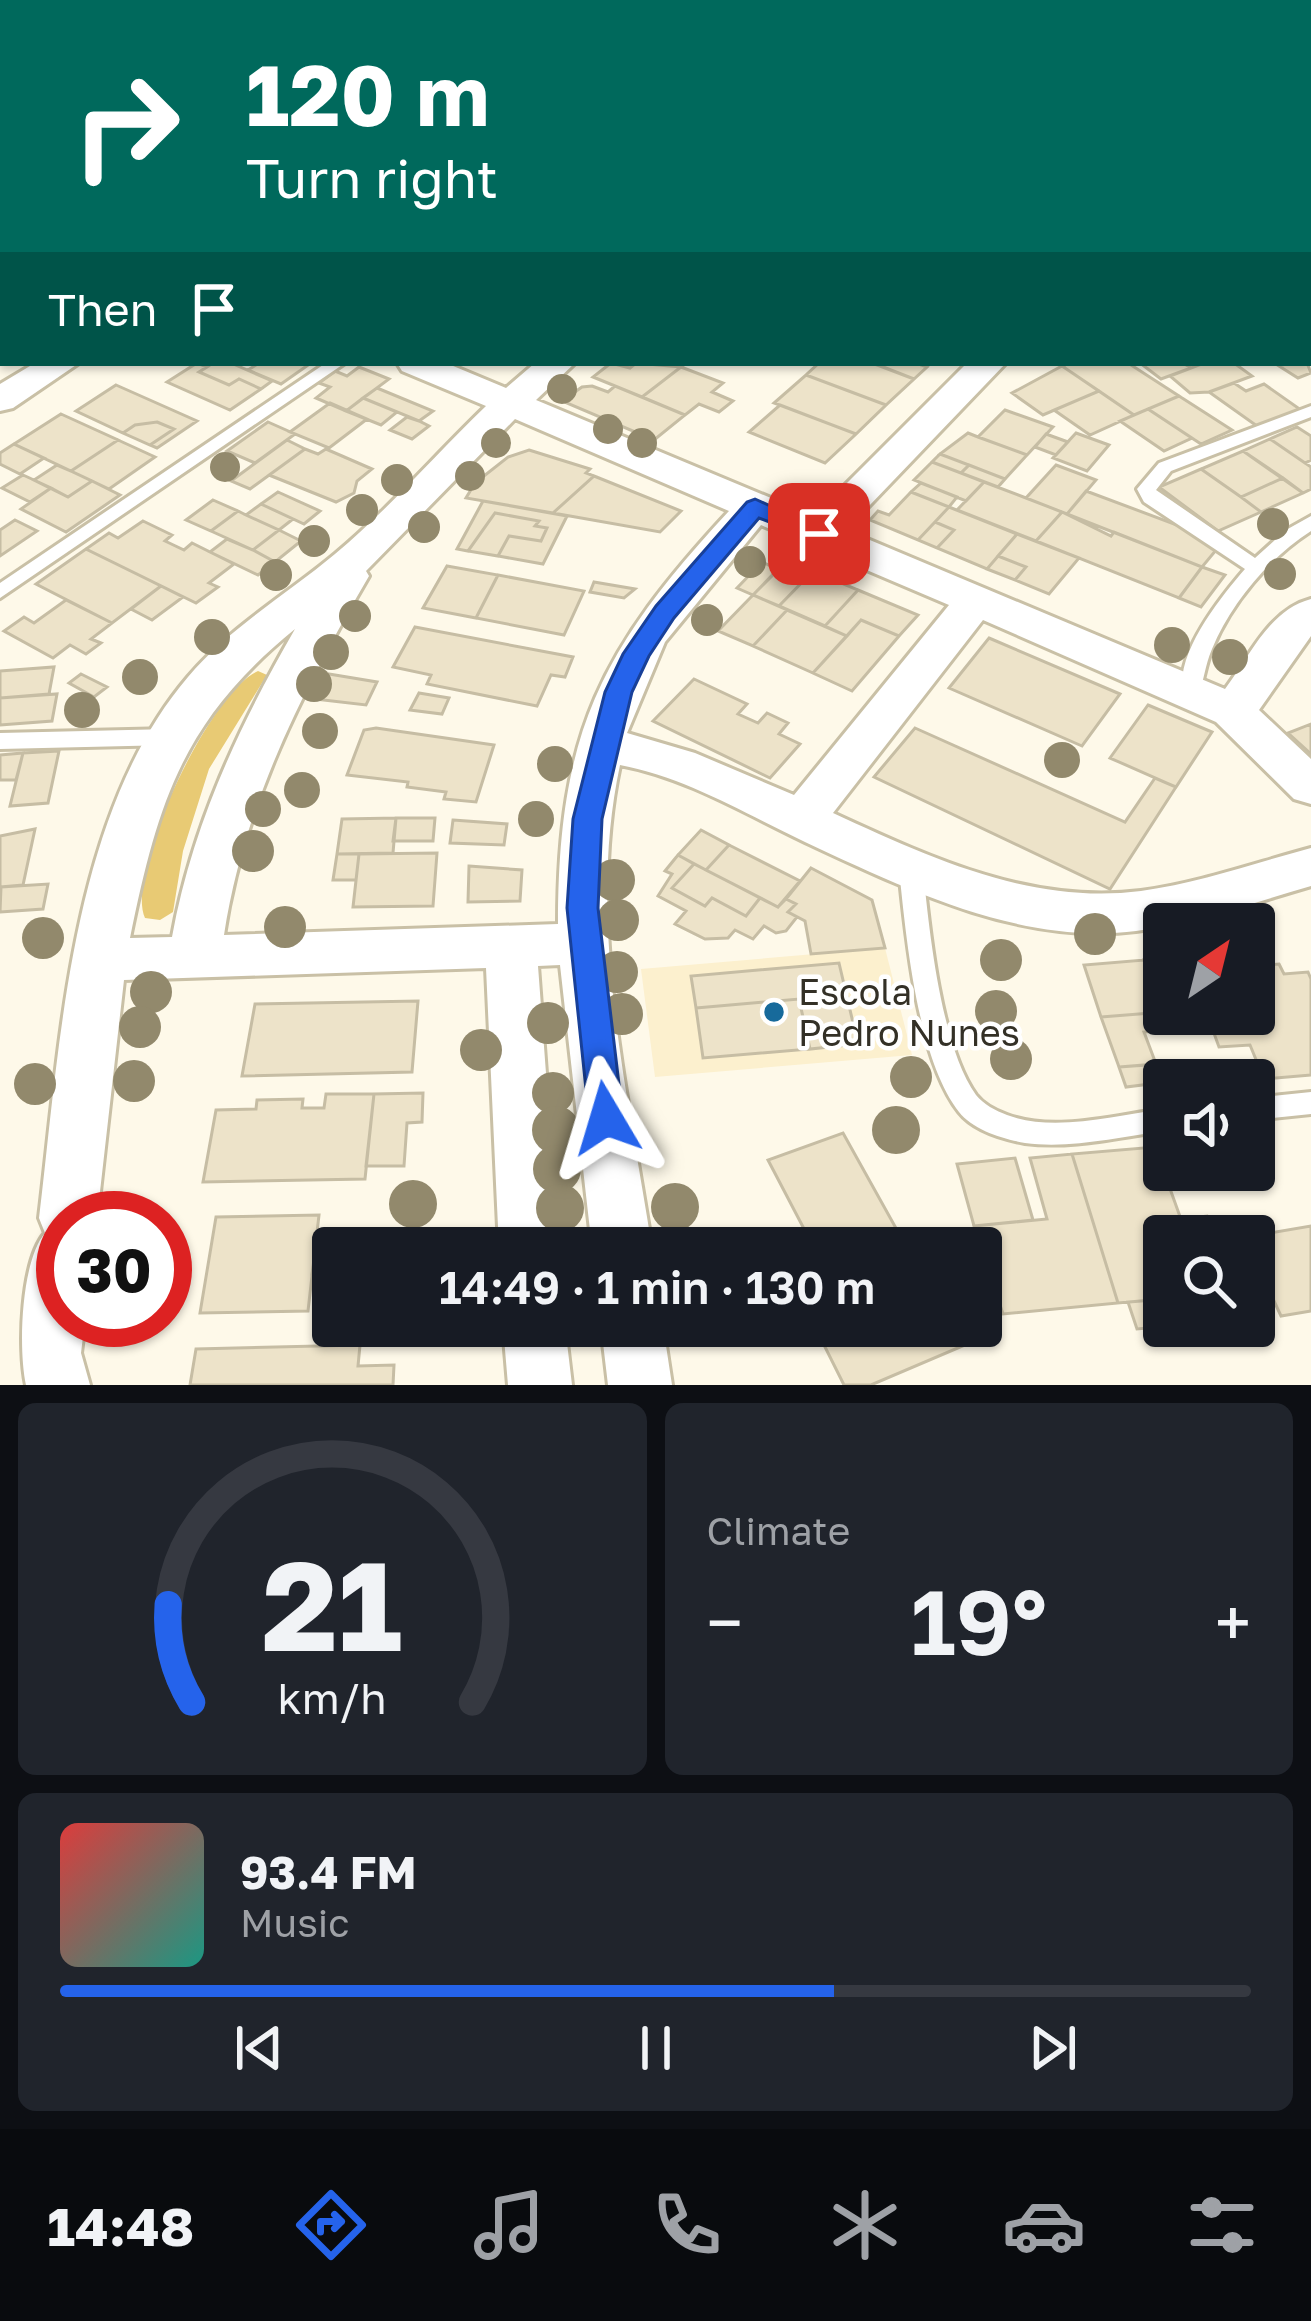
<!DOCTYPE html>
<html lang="en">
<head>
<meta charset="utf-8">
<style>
	:root { --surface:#171b24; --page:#20242c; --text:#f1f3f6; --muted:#9ea1a6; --line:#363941; --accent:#2563eb }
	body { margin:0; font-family:"Golos Text",sans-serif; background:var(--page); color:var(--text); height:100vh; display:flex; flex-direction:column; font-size:45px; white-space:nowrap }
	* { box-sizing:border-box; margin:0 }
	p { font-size:39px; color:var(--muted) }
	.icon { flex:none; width:66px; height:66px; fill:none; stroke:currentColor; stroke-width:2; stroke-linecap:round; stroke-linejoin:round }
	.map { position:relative; height:1385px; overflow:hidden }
	.side { display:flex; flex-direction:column; gap:18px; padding:18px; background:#0d0f14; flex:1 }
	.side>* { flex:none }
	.hud { position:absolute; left:0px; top:0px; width:1311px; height:366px; box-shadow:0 3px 9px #0004; background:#00695c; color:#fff; overflow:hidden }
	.needle { width:78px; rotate:35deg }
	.fabs { position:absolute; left:1143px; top:903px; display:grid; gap:24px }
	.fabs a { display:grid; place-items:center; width:132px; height:132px; border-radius:12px; background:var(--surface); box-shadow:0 3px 9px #0004; font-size:60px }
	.speed { position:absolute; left:36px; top:1191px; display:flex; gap:24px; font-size:60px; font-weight:700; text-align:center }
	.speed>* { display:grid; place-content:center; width:156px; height:156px; border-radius:50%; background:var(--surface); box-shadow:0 3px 9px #0004; line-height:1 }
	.speed .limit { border:18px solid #d22; background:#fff; color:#111 }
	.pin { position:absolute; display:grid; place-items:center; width:102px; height:102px; color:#fff; margin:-51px; border-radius:24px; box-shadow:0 6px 18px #0006 }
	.me { position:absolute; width:132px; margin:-66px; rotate:353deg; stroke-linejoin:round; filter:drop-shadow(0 0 9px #0008) }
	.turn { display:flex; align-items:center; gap:42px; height:252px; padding:0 48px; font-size:54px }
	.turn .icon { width:156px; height:156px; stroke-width:2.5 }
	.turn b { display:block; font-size:84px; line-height:102px }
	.then { display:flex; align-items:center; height:114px; padding:0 48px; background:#0003; gap:24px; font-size:45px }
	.big { font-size:90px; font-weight:600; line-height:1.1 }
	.side .widget { flex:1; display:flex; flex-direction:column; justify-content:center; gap:18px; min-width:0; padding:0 42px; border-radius:18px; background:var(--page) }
	.side .dial { align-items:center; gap:0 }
	.dial svg { height:312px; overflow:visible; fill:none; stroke:var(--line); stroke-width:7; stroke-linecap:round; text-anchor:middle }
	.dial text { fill:var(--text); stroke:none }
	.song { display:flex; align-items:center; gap:36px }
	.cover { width:144px; height:144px; border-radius:18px; background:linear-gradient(135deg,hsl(0 70% 55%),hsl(170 70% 35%)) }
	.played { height:12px; border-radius:6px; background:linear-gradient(90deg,var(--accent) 65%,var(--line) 65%) }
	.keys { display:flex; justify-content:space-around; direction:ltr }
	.heat { display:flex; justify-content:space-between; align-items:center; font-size:66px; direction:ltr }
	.side .tiles { flex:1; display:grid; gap:18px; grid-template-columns:1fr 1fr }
	.widget:last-child { grid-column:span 2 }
	.trip { position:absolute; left:312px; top:1227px; width:690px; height:120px; border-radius:12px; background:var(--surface); box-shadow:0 3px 9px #0004; font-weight:600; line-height:120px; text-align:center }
	.tab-bar { display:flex; height:192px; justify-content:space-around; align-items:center; background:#090b0e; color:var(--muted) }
	.tab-bar .icon { width:84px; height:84px }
	.tab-bar .on { color:var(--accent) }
	.tab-bar b { font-size:54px; color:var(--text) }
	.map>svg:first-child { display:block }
	.built { fill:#fcf0ce }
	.green { fill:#e8ca74 }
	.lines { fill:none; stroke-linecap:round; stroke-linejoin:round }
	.canal { fill:#c4a74e; fill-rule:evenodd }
	.building { fill:#ede3c9; stroke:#c6bda4; stroke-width:3 }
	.lane-casing { stroke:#c9c0a6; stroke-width:6 }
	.street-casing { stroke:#c9c0a6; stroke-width:6 }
	.lane { fill:#fff; fill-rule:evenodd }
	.street { fill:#fff; fill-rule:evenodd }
	.tree { fill:#92896c }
	.route { fill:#2563eb; stroke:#184099; stroke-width:3 }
	.poi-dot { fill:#176a9b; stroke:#fff; stroke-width:4.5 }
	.labels { text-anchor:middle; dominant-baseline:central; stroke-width:9; stroke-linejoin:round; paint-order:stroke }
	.poi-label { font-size:36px; fill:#333026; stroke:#fff; text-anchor:start }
</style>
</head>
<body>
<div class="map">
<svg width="1311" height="1385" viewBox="0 0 1311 1385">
	<rect width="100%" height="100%" fill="#fef9e9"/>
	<path class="built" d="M885 948 912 1055 655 1077 641 969Z"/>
	<path class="green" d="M258 671 267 675 209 769 183 851 173 912 160 920 145 918C124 872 211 690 258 671Z"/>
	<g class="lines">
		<path class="canal" d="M1074 0H1108L1110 3H1076Z
			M1308 96 1311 97V117L1308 116Z"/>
	</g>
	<path class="building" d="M197 363 207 367 199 372 229 385 239 379 261 389 230 410 167 382Z
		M213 363H231L272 381 261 389 239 379 229 385 199 372Z
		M259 363H311L281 384 248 370Z
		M611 363 630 368 636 363 681 367 642 397 593 377Z
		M819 363H872L914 379 886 405 806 375Z
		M873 363H916L927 367 914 379Z
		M1070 363H1128L1179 396 1134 415 1062 366Z
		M1140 363H1183L1191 368 1161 379Z
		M1204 363H1234L1252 376 1209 392 1190 393 1170 376Z
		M1289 363H1307L1311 373 1298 378 1279 366Z
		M1062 366 1099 391 1043 415 1012 393Z
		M359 367 389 379 346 411 316 398 330 387 319 383 335 371 347 376Z
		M681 367 723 383 712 392 733 401 719 412 699 404 685 415 642 397Z
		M806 375 886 405 856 434 774 403Z
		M1234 383 1246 391 1264 384 1301 410 1257 426 1209 392Z
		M116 385 197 421 157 448 150 445 174 429 157 422 135 425 123 433 76 411Z
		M592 386 608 392 615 386 685 415 654 440 562 401 582 387Z
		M377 388 433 411 419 421 363 398Z
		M1099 391 1134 415 1090 435 1054 410Z
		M1179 396 1232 430 1201 444 1148 409Z
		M363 398 397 412 381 425 346 411Z
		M330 403 367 419 329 448 290 432Z
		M780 405 856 434 825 463 749 432Z
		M1148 409 1192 438 1164 451 1120 421Z
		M1005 410 1053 427 1027 455 978 437Z
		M61 414 118 440 71 471 14 444Z
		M407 417 419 421 429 426 412 439 390 430Z
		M157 422 174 429 150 445 123 433 135 425Z
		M268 422 295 434 255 463 227 451Z
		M1297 427 1311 436V460L1305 463 1270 439Z
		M968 433 978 437 1027 455 1005 479 940 454Z
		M1076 433 1109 445 1087 471 1053 458Z
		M1046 434 1068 442 1056 455 1035 447Z
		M1270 439 1311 467V489L1303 493 1243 451Z
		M118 440 155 457 109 489 71 471Z
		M287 440 305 449 250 489 231 481Z
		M14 444 44 458 20 474 0 464V453Z
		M305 449 318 454 326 449 372 469 357 481 354 493 336 502 269 475Z
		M529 450 590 469 586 473 594 476 553 513 466 498 475 483 508 457Z
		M1243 451 1283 478 1241 497 1201 469Z
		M940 454 969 465 961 473 932 462Z
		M932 462 961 473 984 482 966 501 914 480Z
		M57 465 71 471 92 481 68 497 34 480Z
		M969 465 1005 479 998 487 961 473Z
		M1056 465 1096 480 1067 514 1026 498Z
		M1201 469 1241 497 1261 512 1218 531 1159 487Z
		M23 475 34 480 51 488 30 502 2 488Z
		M594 476 681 511 660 532 553 513Z
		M1283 478 1303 493 1261 512 1241 497Z
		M92 481 120 495 66 532 21 509 51 488 68 497Z
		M984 482 1026 498 1062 512 1036 541 957 510Z
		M921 483 957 497 949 507 911 492Z
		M1086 491 1201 534 1217 549 1202 567 1067 514Z
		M278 492 320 511 304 524 261 504Z
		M911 492 949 507 918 540 870 520 878 511 889 515Z
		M213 500 238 511 211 531 186 520Z
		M483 501 567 516 543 564 498 556 509 536 541 541 547 528 535 526 539 521 495 513 468 551 457 549Z
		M261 504 293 519 279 530 246 515Z
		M949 507 1017 534 987 569 937 548 954 530 935 522Z
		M238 511 246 515 279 530 253 550 211 531Z
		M1062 512 1111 536 1114 532 1202 567 1179 598 1036 541Z
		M495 513 539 521 535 526 547 528 541 541 509 536 498 556 468 551Z
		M15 520 37 531 0 556V530Z
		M143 521 172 535 165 541 184 550 192 543 234 564 209 583 218 587 196 603 86 549 109 533 118 538Z
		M935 522 954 530 937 548 918 540Z
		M279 530 301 541 275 562 253 550Z
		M1017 534 1079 558 1049 594 1015 580 1026 567 998 556Z
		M227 539 253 550 275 562 258 575 210 552Z
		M86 549 161 586 112 623 36 584Z
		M998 556 1026 567 1015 580 987 569Z
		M788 560 813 571 779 606 753 595Z
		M762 562 778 569 753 595 737 588Z
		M447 566 498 575 476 618 423 608Z
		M1202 567 1225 575 1201 607 1179 598Z
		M813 571 858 590 825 626 779 606Z
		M498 575 584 591 564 635 476 618Z
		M594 582 635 589 624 598 590 592Z
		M161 586 183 597 152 620 131 609Z
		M858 590 918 615 899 636 861 620 847 636 825 626Z
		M753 595 787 610 753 646 718 631Z
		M66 600 112 623 91 639 101 643 86 654 70 645 53 658 4 631 24 617 34 623Z
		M787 610 847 636 813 673 753 646Z
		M861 620 899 636 852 691 813 673Z
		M415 627 573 657 565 677 551 675 537 706 427 684 431 675 393 667Z
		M989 638 1120 694 1082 746 949 688Z
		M54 667 49 694 0 698V671Z
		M81 674 107 687 94 697 69 683Z
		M329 674 377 682 366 705 315 699Z
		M694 679 747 704 738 714 758 723 767 713 788 723 779 734 800 744 770 778 653 721Z
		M419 693 449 698 442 714 410 710Z
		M57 694 52 721 0 725V698Z
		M1148 705 1212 732 1176 787 1110 758Z
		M1311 724V754L1288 733Z
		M376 728 494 745 476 802 444 799 446 792 407 787 408 782 347 775 364 730Z
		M915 728 1125 822 1155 778 1176 787 1110 889 874 777Z
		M59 751 48 803 10 806 23 753Z
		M23 753 16 780H0V755Z
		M396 818H435L433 841H393Z
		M396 818 393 853 337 854 342 819Z
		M453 820 507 824 504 845 450 843Z
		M35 829 23 885 0 887V836Z
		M701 830 729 845 706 870 678 855Z
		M729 845 800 881 778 907 706 870Z
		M437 853 433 906 353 907 359 854Z
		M337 854H359L356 880H333Z
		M678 855 694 864 672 888 705 906 712 898 746 916 760 898 778 907 786 899 796 904 788 912 797 917 786 931 776 933 764 926 753 939 735 930 728 938 705 939 675 924 686 911 658 896 672 874 665 871Z
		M694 864 706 870 760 898 746 916 712 898 705 906 672 888Z
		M469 866 522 870 520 901 468 902Z
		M811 868 872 900 885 948 811 954 805 921 788 912 796 904 786 899Z
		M48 884 43 909 0 912 1 887Z
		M1164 959V1010L1144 960Z
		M1144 960 1164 1012 1101 1017 1084 965Z
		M839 963 858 1044 810 1049 799 999 696 1008 691 976Z
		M1279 964 1284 974 1308 972 1311 979V1075L1264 1079 1250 1045 1219 1047 1207 1014H1254V966Z
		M799 999 810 1049 703 1058 696 1008Z
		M418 1001 412 1072 242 1076 255 1004Z
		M1164 1012 1171 1030 1144 1032 1156 1064 1119 1067 1101 1017Z
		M1165 1014H1207L1212 1026 1171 1030Z
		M1176 1063 1182 1080 1126 1087 1119 1067Z
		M423 1093 422 1122 407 1123 404 1166H366L374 1094Z
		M326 1094H374L365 1179 203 1182 216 1110 256 1109 257 1100 303 1099 302 1108H324Z
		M843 1133 907 1248H814L768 1160Z
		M1164 1146V1170H1211L1215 1179 1168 1184 1155 1147Z
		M1155 1147 1187 1236H1164V1299L1118 1303 1072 1154Z
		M1072 1154 1118 1303 1003 1314 974 1226 1047 1219 1030 1158Z
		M1015 1158 1033 1220 974 1226 957 1164Z
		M319 1215 308 1311 200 1313 216 1217Z
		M1207 1216 1214 1236H1187L1180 1219Z
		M1311 1226V1311L1281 1316 1254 1258 1253 1236Z
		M361 1229 359 1248H333V1273L312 1274 318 1231Z
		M1164 1299V1326H1171L1137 1329 1128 1302Z
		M850 1326 860 1337 886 1326H972L979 1339 871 1385H844L821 1339Z
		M360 1345 358 1366 394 1365 393 1385H190L196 1349Z"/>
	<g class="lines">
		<g class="lane-casing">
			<path id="lane" d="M326 363H345L0 598V583Z
				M1311 406V417L1171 471 1156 490 1255 558 1286 530 1311 516V531C1269 558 1231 603 1212 649 1205 665 1204 681 1198 696H1184C1172 657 1220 598 1245 569L1144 502 1137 489 1159 463Z
				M171 729 182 737 171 745 0 749V733Z
				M911 860 919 863 923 869C929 929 941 1047 976 1095 983 1104 996 1111 1007 1115 1055 1133 1115 1115 1164 1109V1131C1118 1137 1071 1149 1025 1143 1003 1139 973 1130 959 1112 917 1058 906 936 899 869L903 863Z
				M1311 1092V1114L1254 1120V1098Z"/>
		</g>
		<g class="street-casing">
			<path id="street" d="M1047 0H1079L1081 3H1049Z
				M1106 0H1134L1136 3H1108Z
				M1308 86 1311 87V105L1308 104Z
				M3 183V204L0 205V184Z
				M35 363H79L13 408 0 411V384Z
				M397 363H446L506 388 535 363H575L536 400 814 516 967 363H1006L846 530 1225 689C1250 656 1269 610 1311 599V636L1259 710 1311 759V804L1294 799 1216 722 983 620 833 813C931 858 1031 905 1141 891 1199 883 1255 863 1311 848V886C1253 903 1193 924 1136 931 1020 945 908 890 805 842 746 814 685 777 620 765 586 923 628 1091 652 1248H592L560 965 538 966 559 1248H499L486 968 124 980 97 1218H63V1320H85L81 1353 90 1385H26C18 1349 21 1261 45 1233L39 1218C60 1046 70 815 188 677 229 628 286 595 335 554 389 509 435 455 486 406L402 371ZM515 419 729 511C601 649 558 732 558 924L224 935C244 804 303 689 369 576L366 571ZM761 525 949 605 794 795 695 753 627 733 665 642ZM295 629C239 726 192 826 172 937L130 938C158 801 183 720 295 629Z
				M503 1326H565L572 1385H508Z
				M601 1326H663L672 1385H608Z"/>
		</g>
		<use href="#lane" class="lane"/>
		<use href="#street" class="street"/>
	</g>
	<g class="tree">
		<circle cx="562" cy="389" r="15"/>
		<circle cx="608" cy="429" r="15"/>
		<circle cx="496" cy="443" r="15"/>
		<circle cx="642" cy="443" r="15"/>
		<circle cx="225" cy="467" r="15"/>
		<circle cx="470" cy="476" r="15"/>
		<circle cx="397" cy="480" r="16"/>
		<circle cx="362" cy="510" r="16"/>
		<circle cx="1273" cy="524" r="16"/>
		<circle cx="424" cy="527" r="16"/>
		<circle cx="314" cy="541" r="16"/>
		<circle cx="750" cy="562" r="16"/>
		<circle cx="1280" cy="574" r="16"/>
		<circle cx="276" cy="575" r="16"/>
		<circle cx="355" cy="616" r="16"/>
		<circle cx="707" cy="620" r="16"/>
		<circle cx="212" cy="637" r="18"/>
		<circle cx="1172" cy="645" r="18"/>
		<circle cx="331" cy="652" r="18"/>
		<circle cx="1230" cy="657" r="18"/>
		<circle cx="140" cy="677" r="18"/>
		<circle cx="314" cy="684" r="18"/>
		<circle cx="82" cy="710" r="18"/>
		<circle cx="320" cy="731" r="18"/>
		<circle cx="1062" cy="760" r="18"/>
		<circle cx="555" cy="764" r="18"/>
		<circle cx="302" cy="790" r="18"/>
		<circle cx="263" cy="809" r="18"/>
		<circle cx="536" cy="819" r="18"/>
		<circle cx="253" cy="851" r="21"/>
		<circle cx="614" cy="880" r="21"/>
		<circle cx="618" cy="920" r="21"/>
		<circle cx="285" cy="927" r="21"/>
		<circle cx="1095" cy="934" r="21"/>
		<circle cx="43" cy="938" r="21"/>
		<circle cx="1001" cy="960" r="21"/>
		<circle cx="617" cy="972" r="21"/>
		<circle cx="151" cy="992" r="21"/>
		<circle cx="996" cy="1011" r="21"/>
		<circle cx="622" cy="1014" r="21"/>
		<circle cx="548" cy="1023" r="21"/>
		<circle cx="140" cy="1027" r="21"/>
		<circle cx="481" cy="1050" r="21"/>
		<circle cx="1011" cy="1059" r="21"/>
		<circle cx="911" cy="1077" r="21"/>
		<circle cx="134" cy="1081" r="21"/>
		<circle cx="35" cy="1084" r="21"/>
		<circle cx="553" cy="1093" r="21"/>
		<circle cx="556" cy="1130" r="24"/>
		<circle cx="896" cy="1130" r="24"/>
		<circle cx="557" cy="1169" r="24"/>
		<circle cx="413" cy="1204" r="24"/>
		<circle cx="675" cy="1207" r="24"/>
		<circle cx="560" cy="1208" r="24"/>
	</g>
	<path class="route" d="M755 499 832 534 819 541 759 518 674 618 649 656 632 692 602 819 598 908 623 1118 618 1128 606 1133 594 1128 589 1118 567 908 573 819 605 692 623 654 656 606 747 502Z"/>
	<circle class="poi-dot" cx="774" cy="1012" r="12"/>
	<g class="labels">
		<g class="poi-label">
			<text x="798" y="991">Escola<tspan x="798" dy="41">Pedro Nunes</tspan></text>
		</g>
	</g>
</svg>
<div class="fabs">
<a><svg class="needle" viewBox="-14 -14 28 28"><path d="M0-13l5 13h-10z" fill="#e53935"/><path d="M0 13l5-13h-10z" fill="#9ea1a6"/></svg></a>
<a><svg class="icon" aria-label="sound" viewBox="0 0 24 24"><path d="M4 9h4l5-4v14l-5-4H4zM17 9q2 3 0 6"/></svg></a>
<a><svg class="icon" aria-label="search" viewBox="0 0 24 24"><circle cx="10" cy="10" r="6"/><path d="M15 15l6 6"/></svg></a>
</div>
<div class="speed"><div class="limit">30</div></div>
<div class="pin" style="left:819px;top:534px;background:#d93025"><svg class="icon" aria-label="arrive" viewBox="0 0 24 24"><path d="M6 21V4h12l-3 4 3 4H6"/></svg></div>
<svg class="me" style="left:606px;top:1118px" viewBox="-20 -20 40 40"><path d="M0-17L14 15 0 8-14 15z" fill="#2563eb" stroke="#fff" stroke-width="4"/></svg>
<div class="trip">14:49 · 1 min · 130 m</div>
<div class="hud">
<div class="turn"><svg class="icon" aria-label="right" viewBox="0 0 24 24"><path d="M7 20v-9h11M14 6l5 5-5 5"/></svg><div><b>120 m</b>Turn right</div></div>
<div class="then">Then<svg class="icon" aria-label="arrive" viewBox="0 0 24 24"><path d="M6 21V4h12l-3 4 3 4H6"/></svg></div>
</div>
</div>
<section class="side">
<div class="tiles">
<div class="widget dial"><svg viewBox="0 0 100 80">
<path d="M14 69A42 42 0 1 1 86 69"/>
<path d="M14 69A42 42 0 0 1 8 44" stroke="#2563eb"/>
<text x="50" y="56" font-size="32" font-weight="700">21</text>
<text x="50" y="72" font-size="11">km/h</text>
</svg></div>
<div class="widget"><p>Climate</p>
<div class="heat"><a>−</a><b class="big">19°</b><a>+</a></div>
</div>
<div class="widget">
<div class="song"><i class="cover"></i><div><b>93.4 FM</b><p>Music</p></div></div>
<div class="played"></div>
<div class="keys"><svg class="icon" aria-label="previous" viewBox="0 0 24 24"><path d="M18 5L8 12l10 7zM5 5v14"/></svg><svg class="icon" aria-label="pause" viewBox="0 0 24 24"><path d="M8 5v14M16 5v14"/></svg><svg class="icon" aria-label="next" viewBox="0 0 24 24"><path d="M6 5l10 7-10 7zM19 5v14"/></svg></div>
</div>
</div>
</section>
<nav class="tab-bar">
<b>14:48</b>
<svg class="icon on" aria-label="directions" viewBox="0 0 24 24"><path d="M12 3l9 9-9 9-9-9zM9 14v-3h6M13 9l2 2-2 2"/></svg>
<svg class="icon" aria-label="music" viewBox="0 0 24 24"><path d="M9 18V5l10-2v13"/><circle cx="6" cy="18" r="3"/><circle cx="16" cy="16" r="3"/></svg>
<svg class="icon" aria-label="phone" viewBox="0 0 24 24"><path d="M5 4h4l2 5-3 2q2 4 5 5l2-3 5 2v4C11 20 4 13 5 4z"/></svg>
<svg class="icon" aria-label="climate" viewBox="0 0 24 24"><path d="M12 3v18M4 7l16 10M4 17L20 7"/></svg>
<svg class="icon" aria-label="car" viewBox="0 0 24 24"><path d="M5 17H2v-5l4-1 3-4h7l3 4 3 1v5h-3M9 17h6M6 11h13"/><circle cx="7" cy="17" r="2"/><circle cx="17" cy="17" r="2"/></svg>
<svg class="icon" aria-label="filters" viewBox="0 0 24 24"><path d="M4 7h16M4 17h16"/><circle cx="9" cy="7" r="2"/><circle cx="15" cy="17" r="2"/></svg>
</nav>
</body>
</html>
